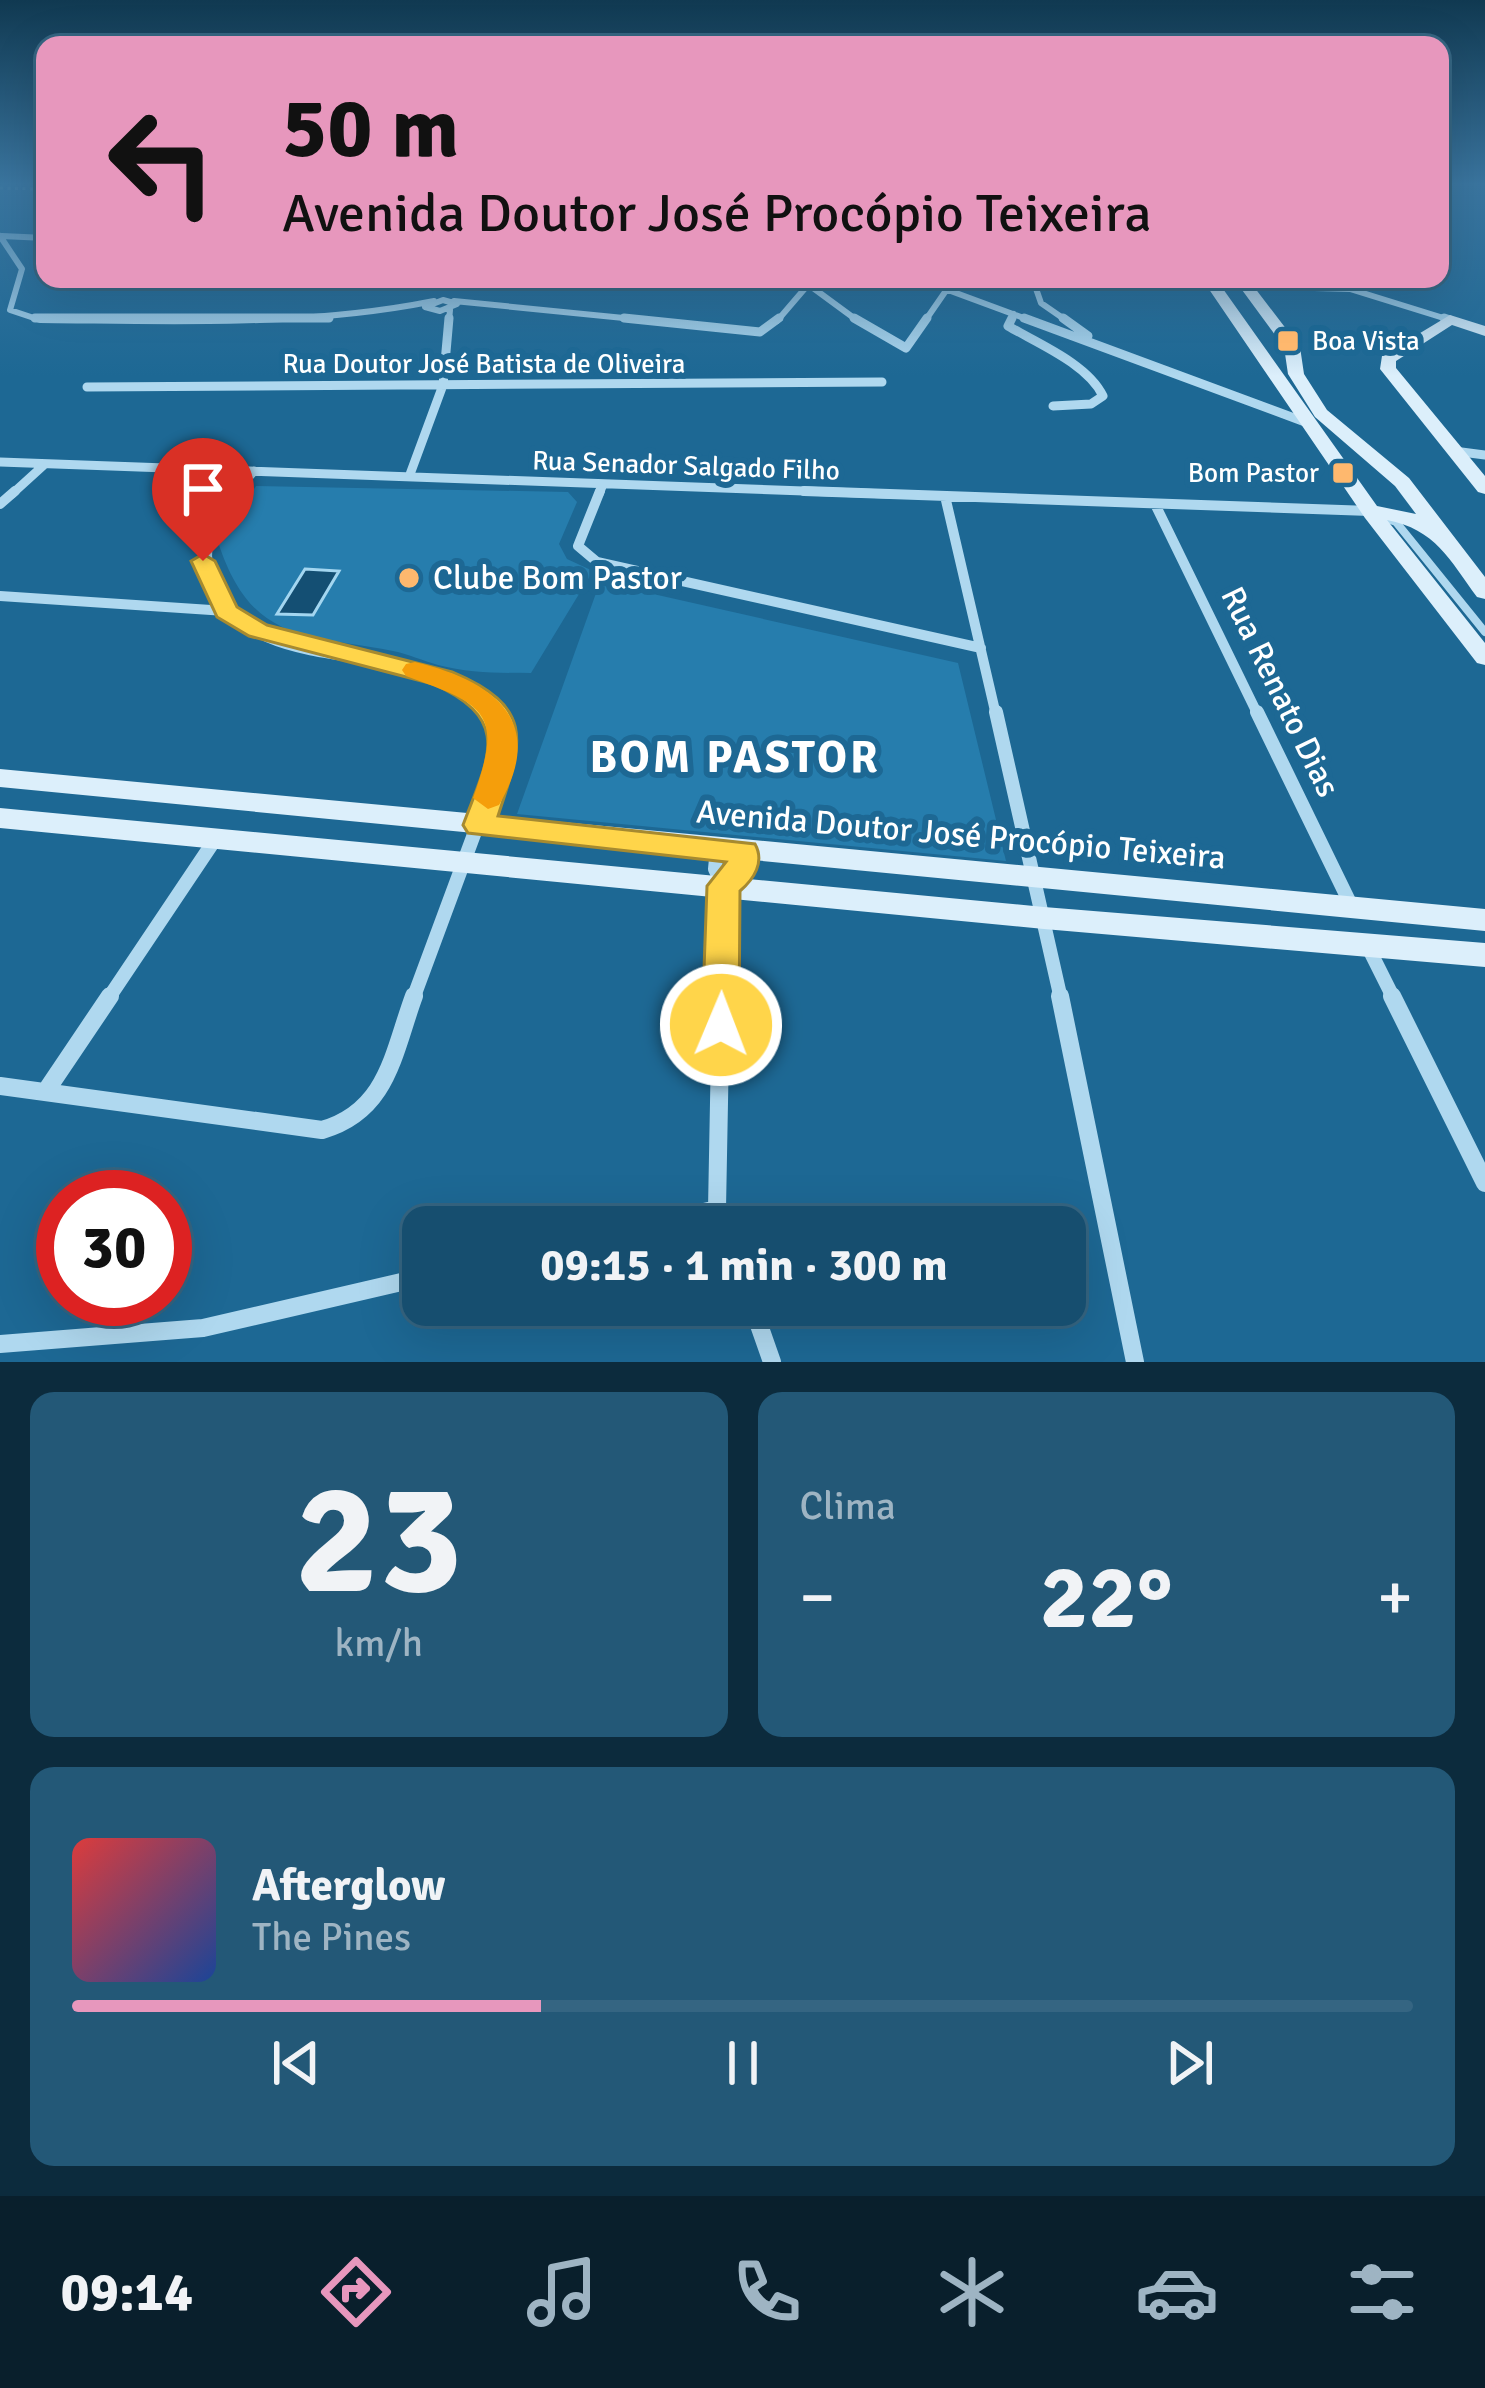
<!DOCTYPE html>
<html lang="pt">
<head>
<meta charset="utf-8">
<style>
	:root { --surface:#164e6f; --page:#235877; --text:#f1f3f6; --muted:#9eb4c3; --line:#356582; --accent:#e797bd }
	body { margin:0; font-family:Signika,sans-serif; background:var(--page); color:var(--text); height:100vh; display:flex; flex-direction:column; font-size:45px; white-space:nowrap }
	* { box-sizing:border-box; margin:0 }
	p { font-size:39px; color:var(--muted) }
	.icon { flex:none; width:66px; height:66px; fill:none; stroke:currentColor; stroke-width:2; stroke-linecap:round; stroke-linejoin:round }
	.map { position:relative; height:1362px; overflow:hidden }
	.side { display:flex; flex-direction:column; gap:30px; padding:30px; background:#0c2b3d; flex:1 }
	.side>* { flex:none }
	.guide { position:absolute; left:36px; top:36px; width:1413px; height:252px; border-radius:24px; box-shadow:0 12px 48px #0002,0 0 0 3px var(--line); background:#e797bd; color:#111; overflow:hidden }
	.speed { position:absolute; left:36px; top:1170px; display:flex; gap:24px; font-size:60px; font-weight:700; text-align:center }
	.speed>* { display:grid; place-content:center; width:156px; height:156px; border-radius:50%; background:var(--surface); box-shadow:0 12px 48px #0002,0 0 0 3px var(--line); line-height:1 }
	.speed .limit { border:18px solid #d22; background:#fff; color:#111 }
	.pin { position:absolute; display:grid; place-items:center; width:102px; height:102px; color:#fff; margin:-123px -51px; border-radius:50% 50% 50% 0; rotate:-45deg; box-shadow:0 0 12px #0007 }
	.pin .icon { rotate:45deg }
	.me { position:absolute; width:132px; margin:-66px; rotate:1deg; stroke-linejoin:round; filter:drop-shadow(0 0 9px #0008) }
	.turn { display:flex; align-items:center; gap:42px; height:252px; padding:0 48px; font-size:54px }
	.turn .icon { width:156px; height:156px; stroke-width:2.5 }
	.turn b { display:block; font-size:84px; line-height:102px }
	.big { font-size:90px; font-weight:800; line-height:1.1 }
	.side .tile { flex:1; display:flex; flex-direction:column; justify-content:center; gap:18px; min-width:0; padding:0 42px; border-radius:24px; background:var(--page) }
	.side .dial { align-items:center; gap:0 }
	.dial b { font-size:156px; line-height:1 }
	.song { display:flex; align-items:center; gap:36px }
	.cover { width:144px; height:144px; border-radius:18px; background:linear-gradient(135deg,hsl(0 70% 55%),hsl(220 70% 35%)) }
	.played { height:12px; border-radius:6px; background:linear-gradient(90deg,var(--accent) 35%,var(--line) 35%) }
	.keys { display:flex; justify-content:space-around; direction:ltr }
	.heat { display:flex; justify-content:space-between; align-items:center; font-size:66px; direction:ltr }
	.side .tiles { flex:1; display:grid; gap:30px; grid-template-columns:1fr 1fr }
	.tile:last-child { grid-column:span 2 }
	.trip { position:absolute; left:402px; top:1206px; width:684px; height:120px; border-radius:24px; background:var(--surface); box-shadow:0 12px 48px #0002,0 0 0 3px var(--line); font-weight:800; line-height:120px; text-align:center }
	.menu { display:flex; height:192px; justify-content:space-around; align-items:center; background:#091f2c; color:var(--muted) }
	.menu .icon { width:84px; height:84px }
	.menu .on { color:var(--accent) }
	.menu b { font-size:54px; color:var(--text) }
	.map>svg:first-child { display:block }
	.green { fill:#267dad }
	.water { fill:#144f73; stroke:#a3d6f0; stroke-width:3 }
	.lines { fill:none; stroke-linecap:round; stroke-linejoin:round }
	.path { stroke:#afd8ef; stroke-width:3; stroke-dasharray:3 4.5; stroke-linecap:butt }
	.lane { stroke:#afd8ef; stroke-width:8 }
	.street-far4 { stroke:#afd8ef; stroke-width:6 }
	.street-far3 { stroke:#afd8ef; stroke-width:9 }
	.street-far2 { stroke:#afd8ef; stroke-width:10 }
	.street-far1 { stroke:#afd8ef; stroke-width:14 }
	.street { stroke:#afd8ef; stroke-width:18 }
	.secondary { fill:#dceffb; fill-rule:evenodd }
	.route { fill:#ffd54a; stroke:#a68a30; stroke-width:3 }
	.slow { fill:#f59e0b }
	.poi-dot { fill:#feb86e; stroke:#1d6894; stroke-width:4.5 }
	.labels { text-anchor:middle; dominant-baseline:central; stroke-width:12; stroke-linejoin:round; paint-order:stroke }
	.far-poi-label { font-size:27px; fill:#fff; stroke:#1d6894; text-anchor:start }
	.far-street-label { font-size:27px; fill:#fff; stroke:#1d6894 }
	.poi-label { font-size:33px; fill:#fff; stroke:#1d6894; text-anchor:start }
	.street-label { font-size:33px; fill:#fff; stroke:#1d6894 }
	.district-label { font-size:45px; font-weight:bold; letter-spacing:3px; fill:#fff; stroke:#1d6894 }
</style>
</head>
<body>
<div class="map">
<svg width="1485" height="1362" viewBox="0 0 1485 1362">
	<rect width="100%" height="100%" fill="#1d6894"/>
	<path class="green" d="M256 486 568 492 577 502 559 544 567 559 593 571 531 673C501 673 468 673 438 665 423 661 409 654 393 651 304 634 251 643 218 542Z
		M600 582 958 663 1006 861 517 814Z"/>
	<path class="water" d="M305 569 339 571 313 615 277 614Z"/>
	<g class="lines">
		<path class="path" d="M0 188 45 189"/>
		<path class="lane" d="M1388 519 1396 522 1485 632"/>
		<path class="street-far4" d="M0 236 22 269 10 310 40 320C173 321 304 327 434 301
			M2 236 45 238
			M1033 280 1041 303 1067 321
			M1033 284 1213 285
			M809 285 858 321
			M1247 286 1350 289 1450 320
			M948 290 1032 321
			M443 300 457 304 440 311 425 307Z
			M454 301 654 321
			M449 321 450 310
			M777 321 813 279
			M925 321 954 279
			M1010 321 1014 314"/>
		<path class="street-far3" d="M35 318H329
			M624 318 760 332 779 318
			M854 318 906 348 927 318
			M1012 318 1008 326C1037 343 1088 364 1103 396L1091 404 1053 406
			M1024 318 1305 422
			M1063 318 1088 336
			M1444 318 1450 320
			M87 387 882 382
			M1454 451 1485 455
			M0 462 888 494
			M409 477 443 385 449 318
			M12 494 45 464
			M234 494 254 471
			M599 494 603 484"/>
		<path class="street-far2" d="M237 491C217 515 200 542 210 575 248 695 432 624 493 715
			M600 491 578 546 597 562 981 648
			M804 491 1370 511
			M945 496 996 715
			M0 504 15 491
			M1155 504 1258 715
			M0 596 226 611"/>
		<path class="street-far1" d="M996 712 1061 999
			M1257 712 1352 907
			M717 849 715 869 723 886 721 999
			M724 886 740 872 743 852
			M1367 945 1394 999
			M108 999 216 838
			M413 999 506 748 491 712"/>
		<path class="street" d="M721 996 717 1209 724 1227
			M1060 996 1135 1362
			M1392 996 1485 1183
			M0 1086 322 1130C388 1111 393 1053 414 996
			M46 1091 110 996
			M639 1227 717 1209
			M752 1305 772 1362
			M0 1344 203 1328 423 1277"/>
		<path class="secondary" d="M1202 279H1216L1377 506 1416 514 1395 486 1315 417 1288 374 1284 347 1234 279H1248L1300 347 1304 374 1327 410 1409 478 1485 577V599L1477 597C1450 560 1435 529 1387 520L1485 643V665L1477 663 1365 518Z
			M1450 315 1485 326V336L1452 325 1396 361V368L1485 476V494L1478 492 1380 369 1382 356Z
			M0 769 1485 909V931L0 787Z
			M0 808 1044 907 1485 943V967L1044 929 0 828Z"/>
	</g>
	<linearGradient id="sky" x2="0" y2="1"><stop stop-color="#103951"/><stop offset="0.49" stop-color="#3a759f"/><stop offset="1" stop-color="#3a759f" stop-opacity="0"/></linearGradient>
	<rect width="1485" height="376" fill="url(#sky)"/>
	<path class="route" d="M203 554 215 561 237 607 267 625 452 672C537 708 522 742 498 816L755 844C765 862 754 879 740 891L739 1025 734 1036 721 1040 708 1036 702 1025 707 886 726 862 468 833 463 825C488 758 514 720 433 684L249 636 217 617 191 561Z"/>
	<path class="slow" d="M415 662C494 681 548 721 499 805L488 809 473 798C504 712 486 705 406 676L402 670 406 664Z"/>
	<g class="poi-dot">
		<rect x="1276" y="329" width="24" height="24" rx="6"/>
		<rect x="1331" y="461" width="24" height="24" rx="6"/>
		<circle cx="409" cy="578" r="12"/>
	</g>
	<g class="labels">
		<g class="far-poi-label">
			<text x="1312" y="341">Boa Vista</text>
			<text x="1319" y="473" text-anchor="end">Bom Pastor</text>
		</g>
		<g class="far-street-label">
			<text x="484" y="364">Rua Doutor José Batista de Oliveira</text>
			<text transform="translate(686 466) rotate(2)">Rua Senador Salgado Filho</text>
		</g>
		<g class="poi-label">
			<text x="433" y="578">Clube Bom Pastor</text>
		</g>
		<g class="street-label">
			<text transform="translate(1280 692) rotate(64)">Rua Renato Dias</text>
			<text transform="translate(961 835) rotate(5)">Avenida Doutor José Procópio Teixeira</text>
		</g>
		<g class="district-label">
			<text x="735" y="757">BOM PASTOR</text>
		</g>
	</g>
</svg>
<div class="speed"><div class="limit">30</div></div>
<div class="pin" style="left:203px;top:561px;background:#d93025"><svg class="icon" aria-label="arrive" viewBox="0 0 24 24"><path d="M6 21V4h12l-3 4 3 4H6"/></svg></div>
<svg class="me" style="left:721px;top:1025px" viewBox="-20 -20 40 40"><circle r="17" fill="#ffd54a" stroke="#fff" stroke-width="3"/><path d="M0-11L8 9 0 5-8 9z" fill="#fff"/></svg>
<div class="trip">09:15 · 1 min · 300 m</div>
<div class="guide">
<div class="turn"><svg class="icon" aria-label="left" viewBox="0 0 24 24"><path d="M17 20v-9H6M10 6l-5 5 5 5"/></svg><div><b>50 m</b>Avenida Doutor José Procópio Teixeira</div></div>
</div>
</div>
<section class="side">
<div class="tiles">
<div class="tile dial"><b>23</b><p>km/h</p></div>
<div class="tile"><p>Clima</p>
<div class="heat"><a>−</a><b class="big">22°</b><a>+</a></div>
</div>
<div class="tile">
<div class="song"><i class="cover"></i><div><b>Afterglow</b><p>The Pines</p></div></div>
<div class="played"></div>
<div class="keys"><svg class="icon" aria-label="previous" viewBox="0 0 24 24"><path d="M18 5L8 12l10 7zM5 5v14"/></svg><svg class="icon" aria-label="pause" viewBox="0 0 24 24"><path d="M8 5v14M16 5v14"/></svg><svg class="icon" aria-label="next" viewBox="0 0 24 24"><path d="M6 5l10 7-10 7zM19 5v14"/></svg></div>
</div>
</div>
</section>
<nav class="menu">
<b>09:14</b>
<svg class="icon on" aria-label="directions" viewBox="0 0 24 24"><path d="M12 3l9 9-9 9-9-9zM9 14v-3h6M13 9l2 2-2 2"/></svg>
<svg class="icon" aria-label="music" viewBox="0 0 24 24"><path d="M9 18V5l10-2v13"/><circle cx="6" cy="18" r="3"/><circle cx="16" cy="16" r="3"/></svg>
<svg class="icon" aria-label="phone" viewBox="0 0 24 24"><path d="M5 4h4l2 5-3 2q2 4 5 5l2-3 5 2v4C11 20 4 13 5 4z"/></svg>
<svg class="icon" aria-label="climate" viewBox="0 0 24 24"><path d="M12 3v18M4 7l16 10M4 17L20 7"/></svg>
<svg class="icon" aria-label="car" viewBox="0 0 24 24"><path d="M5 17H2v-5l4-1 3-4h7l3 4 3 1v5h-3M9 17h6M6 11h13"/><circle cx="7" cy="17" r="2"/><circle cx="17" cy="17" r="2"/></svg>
<svg class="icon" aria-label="filters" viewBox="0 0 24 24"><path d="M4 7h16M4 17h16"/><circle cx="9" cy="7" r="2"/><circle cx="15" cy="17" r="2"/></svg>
</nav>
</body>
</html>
